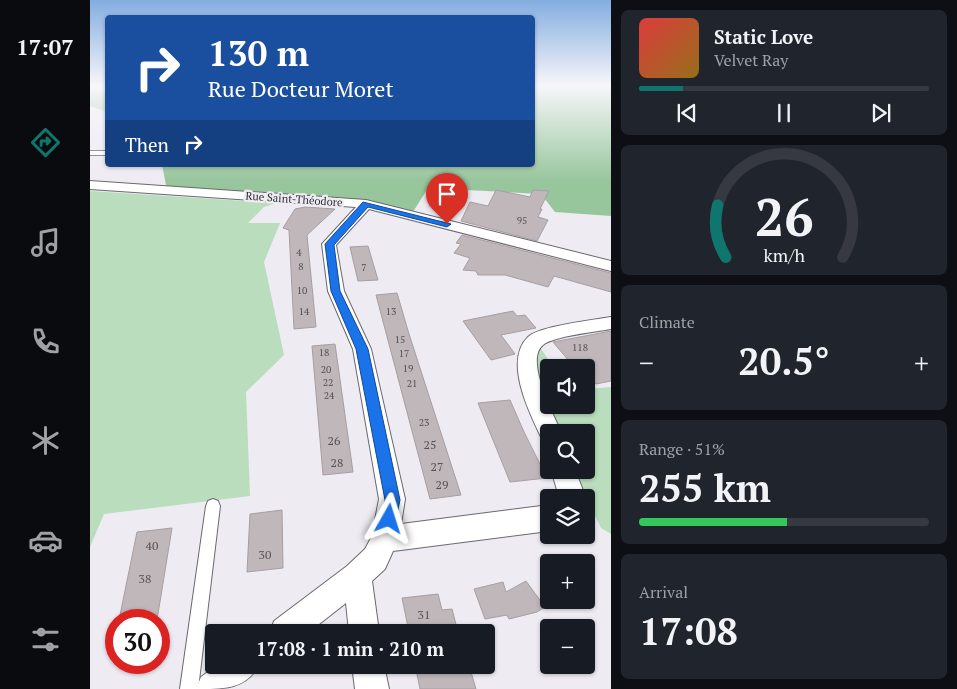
<!DOCTYPE html>
<html lang="en">
<head>
<meta charset="utf-8">
<style>
	:root { --surface:#171b24; --page:#20242c; --text:#f1f3f6; --muted:#9ea1a6; --line:#363941; --accent:#0f766e }
	body { margin:0; font-family:"PT Serif",serif; background:var(--page); color:var(--text); height:100vh; display:flex; flex-direction:column; font-size:19px; white-space:nowrap }
	* { box-sizing:border-box; margin:0 }
	p { font-size:16px; color:var(--muted) }
	.icon { flex:none; width:28px; height:28px; fill:none; stroke:currentColor; stroke-width:2; stroke-linecap:round; stroke-linejoin:round }
	.map { position:relative; flex:1; overflow:hidden }
	.sheet { display:flex; flex-direction:column; gap:10px; padding:10px; background:#0d0f14; width:346px }
	.sheet>* { flex:none }
	.top-card { position:absolute; left:15px; top:15px; width:430px; height:152px; border-radius:5px; box-shadow:0 1px 4px #0004; background:#1a4fa0; color:#fff; overflow:hidden }
	.buttons { position:absolute; left:450px; top:359px; display:grid; gap:10px }
	.buttons a { display:grid; place-items:center; width:55px; height:55px; border-radius:5px; background:var(--surface); box-shadow:0 1px 4px #0004; font-size:25px }
	.speed { position:absolute; left:15px; top:609px; display:flex; gap:10px; font-size:25px; font-weight:700; text-align:center }
	.speed>* { display:grid; place-content:center; width:65px; height:65px; border-radius:50%; background:var(--surface); box-shadow:0 1px 4px #0004; line-height:1 }
	.speed .limit { border:8px solid #d22; background:#fff; color:#111 }
	.pin { position:absolute; display:grid; place-items:center; width:42px; height:42px; color:#fff; margin:-51px -21px; border-radius:50% 50% 50% 0; rotate:-45deg; box-shadow:0 0 5px #0007 }
	.pin .icon { rotate:45deg }
	.me { position:absolute; width:55px; margin:-28px; rotate:6deg; stroke-linejoin:round; filter:drop-shadow(0 0 4px #0008) }
	.turn { display:flex; align-items:center; gap:18px; height:105px; padding:0 20px; font-size:22px }
	.turn .icon { width:65px; height:65px; stroke-width:2.5 }
	.turn b { display:block; font-size:35px; line-height:42px }
	.then { display:flex; align-items:center; height:48px; padding:0 20px; background:#0003; gap:10px; font-size:19px }
	.big { font-size:38px; font-weight:800; line-height:1.1 }
	.sheet .tile { flex:1; display:flex; flex-direction:column; justify-content:center; gap:8px; min-width:0; padding:0 18px; border-radius:8px; background:var(--page) }
	.sheet .dial { align-items:center; gap:0 }
	.dial svg { height:130px; overflow:visible; fill:none; stroke:var(--line); stroke-width:7; stroke-linecap:round; text-anchor:middle }
	.dial text { fill:var(--text); stroke:none }
	.song { display:flex; align-items:center; gap:15px }
	.cover { width:60px; height:60px; border-radius:8px; background:linear-gradient(135deg,hsl(0 70% 55%),hsl(40 70% 35%)) }
	.played { height:5px; border-radius:2px; background:linear-gradient(90deg,var(--accent) 15%,var(--line) 15%) }
	.keys { display:flex; justify-content:space-around; direction:ltr }
	.heat { display:flex; justify-content:space-between; align-items:center; font-size:28px; direction:ltr }
	.charge { height:8px; border-radius:4px; background:linear-gradient(90deg,#34c759 51%,var(--line) 0) }
	.trip { position:absolute; left:115px; top:624px; width:290px; height:50px; border-radius:5px; background:var(--surface); box-shadow:0 1px 4px #0004; font-weight:800; line-height:50px; text-align:center }
	main { display:flex; flex:1; min-height:0 }
	.dock { display:flex; flex-direction:column; width:90px; justify-content:space-around; align-items:center; background:#090b0e; color:var(--muted) }
	.dock .icon { width:35px; height:35px }
	.dock .on { color:var(--accent) }
	.dock b { font-size:22px; color:var(--text) }
	.map>svg:first-child { display:block }
	.green { fill:#b9ddbd }
	.forest { fill:#97c59c }
	.building { fill:#c0b7ba; stroke:#a79ea1 }
	.lines { fill:none; stroke-linecap:round; stroke-linejoin:round }
	.service-casing { stroke:#6b686f; stroke-width:2 }
	.minor-casing { stroke:#6b686f; stroke-width:2 }
	.service { fill:#fff; fill-rule:evenodd }
	.minor { fill:#fff; fill-rule:evenodd }
	.route { fill:#1a73e8; stroke:#114b97 }
	.labels { text-anchor:middle; dominant-baseline:central; stroke-width:4.5; stroke-linejoin:round; paint-order:stroke }
	.number-label { font-size:10px; fill:#545154 }
	.far-street-label { font-size:11px; fill:#302f32; stroke:#eeebf3 }
	.near-number-label { font-size:12px; fill:#545154 }
</style>
</head>
<body>
<main>
<nav class="dock">
<b>17:07</b>
<svg class="icon on" aria-label="directions" viewBox="0 0 24 24"><path d="M12 3l9 9-9 9-9-9zM9 14v-3h6M13 9l2 2-2 2"/></svg>
<svg class="icon" aria-label="music" viewBox="0 0 24 24"><path d="M9 18V5l10-2v13"/><circle cx="6" cy="18" r="3"/><circle cx="16" cy="16" r="3"/></svg>
<svg class="icon" aria-label="phone" viewBox="0 0 24 24"><path d="M5 4h4l2 5-3 2q2 4 5 5l2-3 5 2v4C11 20 4 13 5 4z"/></svg>
<svg class="icon" aria-label="climate" viewBox="0 0 24 24"><path d="M12 3v18M4 7l16 10M4 17L20 7"/></svg>
<svg class="icon" aria-label="car" viewBox="0 0 24 24"><path d="M5 17H2v-5l4-1 3-4h7l3 4 3 1v5h-3M9 17h6M6 11h13"/><circle cx="7" cy="17" r="2"/><circle cx="17" cy="17" r="2"/></svg>
<svg class="icon" aria-label="filters" viewBox="0 0 24 24"><path d="M4 7h16M4 17h16"/><circle cx="9" cy="7" r="2"/><circle cx="15" cy="17" r="2"/></svg>
</nav>
<div class="map">
<svg width="521" height="689" viewBox="0 0 521 689">
	<rect width="100%" height="100%" fill="#eeebf3"/>
	<path class="green" d="M0 191 187 203 174 207 158 223H190L174 262 194 355 156 392 160 496 14 514 0 547Z
		M450 347 463 367 459 368V405H496V389L521 387V534L511 528 483 470H496V432H465L442 386 438 355Z"/>
	<path class="forest" d="M443 85H521V216L465 212 451 194 338 188 321 215 201 199 77 190 72 165H442Z
		M0 90 17 91V112L0 106Z"/>
	<path class="building" d="M406 190 440 197 443 190 459 191 450 209H452L448 217 458 220 447 241 371 221 380 202 398 206Z
		M215 207 245 209 217 235 226 327 204 329 199 230 193 228 205 209Z
		M372 235 521 273V292L464 276 458 287 415 275H388L386 271 373 270 380 258 364 253 371 244 366 243Z
		M278 246 288 280 268 281 260 247Z
		M307 293 319 334 371 495 340 499 286 295Z
		M423 311 427 316 435 315 446 328 411 335 425 354 401 360 373 321Z
		M521 331V381L506 384 496 374V368H485L463 342Z
		M245 344 263 472 233 475 222 346Z
		M420 400 434 432 457 478 420 482 388 403Z
		M192 510 193 568 157 572 160 514Z
		M82 528 67 620H29L47 532Z
		M436 581 455 607 447 612 419 619 417 615 395 619 384 589 413 582 416 592Z
		M348 594 352 610 362 609 368 632H319L312 598Z
		M325 665H379L386 689H330Z"/>
	<g class="lines">
		<g class="service-casing">
			<path id="service" d="M0 151H18V155H0Z
				M123 499 128 501 130 506 108 689H90L116 506 118 501Z"/>
		</g>
		<g class="minor-casing">
			<path id="minor" d="M0 181 276 200 521 261V271L279 209 246 245 254 291 281 349 315 499 311 524 459 505V531L303 551 295 569 282 581 289 632H259L256 603 219 632H180L184 621 257 566 275 549 282 536 289 499 263 349 238 291 232 244 266 207 0 189Z
				M521 317V329C505 332 464 336 453 345 434 360 464 415 471 432H459V441L452 439C440 414 413 361 438 337 449 326 504 320 521 317Z
				M461 470H485L494 493 493 498H467L468 493Z
				M127 665H169C156 689 135 689 106 689L111 677Z
				M262 665H294L299 689H265Z"/>
		</g>
		<use href="#service" class="service"/>
		<use href="#minor" class="minor"/>
	</g>
	<linearGradient id="sky" x2="0" y2="1"><stop stop-color="#83ade0"/><stop offset="0.47" stop-color="#f7f6fa"/><stop offset="1" stop-color="#f7f6fa" stop-opacity="0"/></linearGradient>
	<rect width="521" height="182" fill="url(#sky)"/>
	<path class="route" d="M273 202 361 224 357 227 278 207 244 245 250 291 278 349 310 500 305 524 299 527 293 524 291 519 295 500 266 349 241 291 235 244Z"/>
	<g class="labels">
		<g class="number-label">
			<text x="432" y="220">95</text>
			<text x="209" y="252">4</text>
			<text x="211" y="266">8</text>
			<text x="274" y="267">7</text>
			<text x="212" y="290">10</text>
			<text x="214" y="311">14</text>
			<text x="301" y="311">13</text>
			<text x="310" y="339">15</text>
			<text x="490" y="347">118</text>
			<text x="234" y="352">18</text>
			<text x="314" y="353">17</text>
			<text x="318" y="368">19</text>
			<text x="236" y="369">20</text>
			<text x="238" y="382">22</text>
			<text x="322" y="383">21</text>
			<text x="239" y="395">24</text>
			<text x="334" y="422">23</text>
		</g>
		<g class="far-street-label">
			<text transform="translate(204 199) rotate(4)">Rue Saint-Théodore</text>
		</g>
		<g class="near-number-label">
			<text x="244" y="440">26</text>
			<text x="340" y="444">25</text>
			<text x="247" y="462">28</text>
			<text x="347" y="466">27</text>
			<text x="352" y="484">29</text>
			<text x="62" y="545">40</text>
			<text x="175" y="554">30</text>
			<text x="55" y="578">38</text>
			<text x="334" y="614">31</text>
		</g>
	</g>
</svg>
<div class="buttons">
<a><svg class="icon" aria-label="sound" viewBox="0 0 24 24"><path d="M4 9h4l5-4v14l-5-4H4zM17 9q2 3 0 6"/></svg></a>
<a><svg class="icon" aria-label="search" viewBox="0 0 24 24"><circle cx="10" cy="10" r="6"/><path d="M15 15l6 6"/></svg></a>
<a><svg class="icon" aria-label="layers" viewBox="0 0 24 24"><path d="M12 4l9 5-9 5-9-5zM3 14l9 5 9-5"/></svg></a>
<a>+</a>
<a>−</a>
</div>
<div class="speed"><div class="limit">30</div></div>
<div class="pin" style="left:357px;top:224px;background:#d93025"><svg class="icon" aria-label="arrive" viewBox="0 0 24 24"><path d="M6 21V4h12l-3 4 3 4H6"/></svg></div>
<svg class="me" style="left:299px;top:519px" viewBox="-20 -20 40 40"><path d="M0-17L14 15 0 8-14 15z" fill="#1a73e8" stroke="#fff" stroke-width="4"/></svg>
<div class="trip">17:08 · 1 min · 210 m</div>
<div class="top-card">
<div class="turn"><svg class="icon" aria-label="right" viewBox="0 0 24 24"><path d="M7 20v-9h11M14 6l5 5-5 5"/></svg><div><b>130 m</b>Rue Docteur Moret</div></div>
<div class="then">Then<svg class="icon" aria-label="right" viewBox="0 0 24 24"><path d="M7 20v-9h11M14 6l5 5-5 5"/></svg></div>
</div>
</div>
<section class="sheet">
<div class="tile">
<div class="song"><i class="cover"></i><div><b>Static Love</b><p>Velvet Ray</p></div></div>
<div class="played"></div>
<div class="keys"><svg class="icon" aria-label="previous" viewBox="0 0 24 24"><path d="M18 5L8 12l10 7zM5 5v14"/></svg><svg class="icon" aria-label="pause" viewBox="0 0 24 24"><path d="M8 5v14M16 5v14"/></svg><svg class="icon" aria-label="next" viewBox="0 0 24 24"><path d="M6 5l10 7-10 7zM19 5v14"/></svg></div>
</div>
<div class="tile dial"><svg viewBox="0 0 100 80">
<path d="M14 69A42 42 0 1 1 86 69"/>
<path d="M14 69A42 42 0 0 1 9 37" stroke="#0f766e"/>
<text x="50" y="56" font-size="32" font-weight="700">26</text>
<text x="50" y="72" font-size="11">km/h</text>
</svg></div>
<div class="tile"><p>Climate</p>
<div class="heat"><a>−</a><b class="big">20.5°</b><a>+</a></div>
</div>
<div class="tile"><p>Range · 51%</p><b class="big">255 km</b><div class="charge"></div></div>
<div class="tile"><p>Arrival</p><b class="big">17:08</b></div>
</section>
</main>
</body>
</html>
